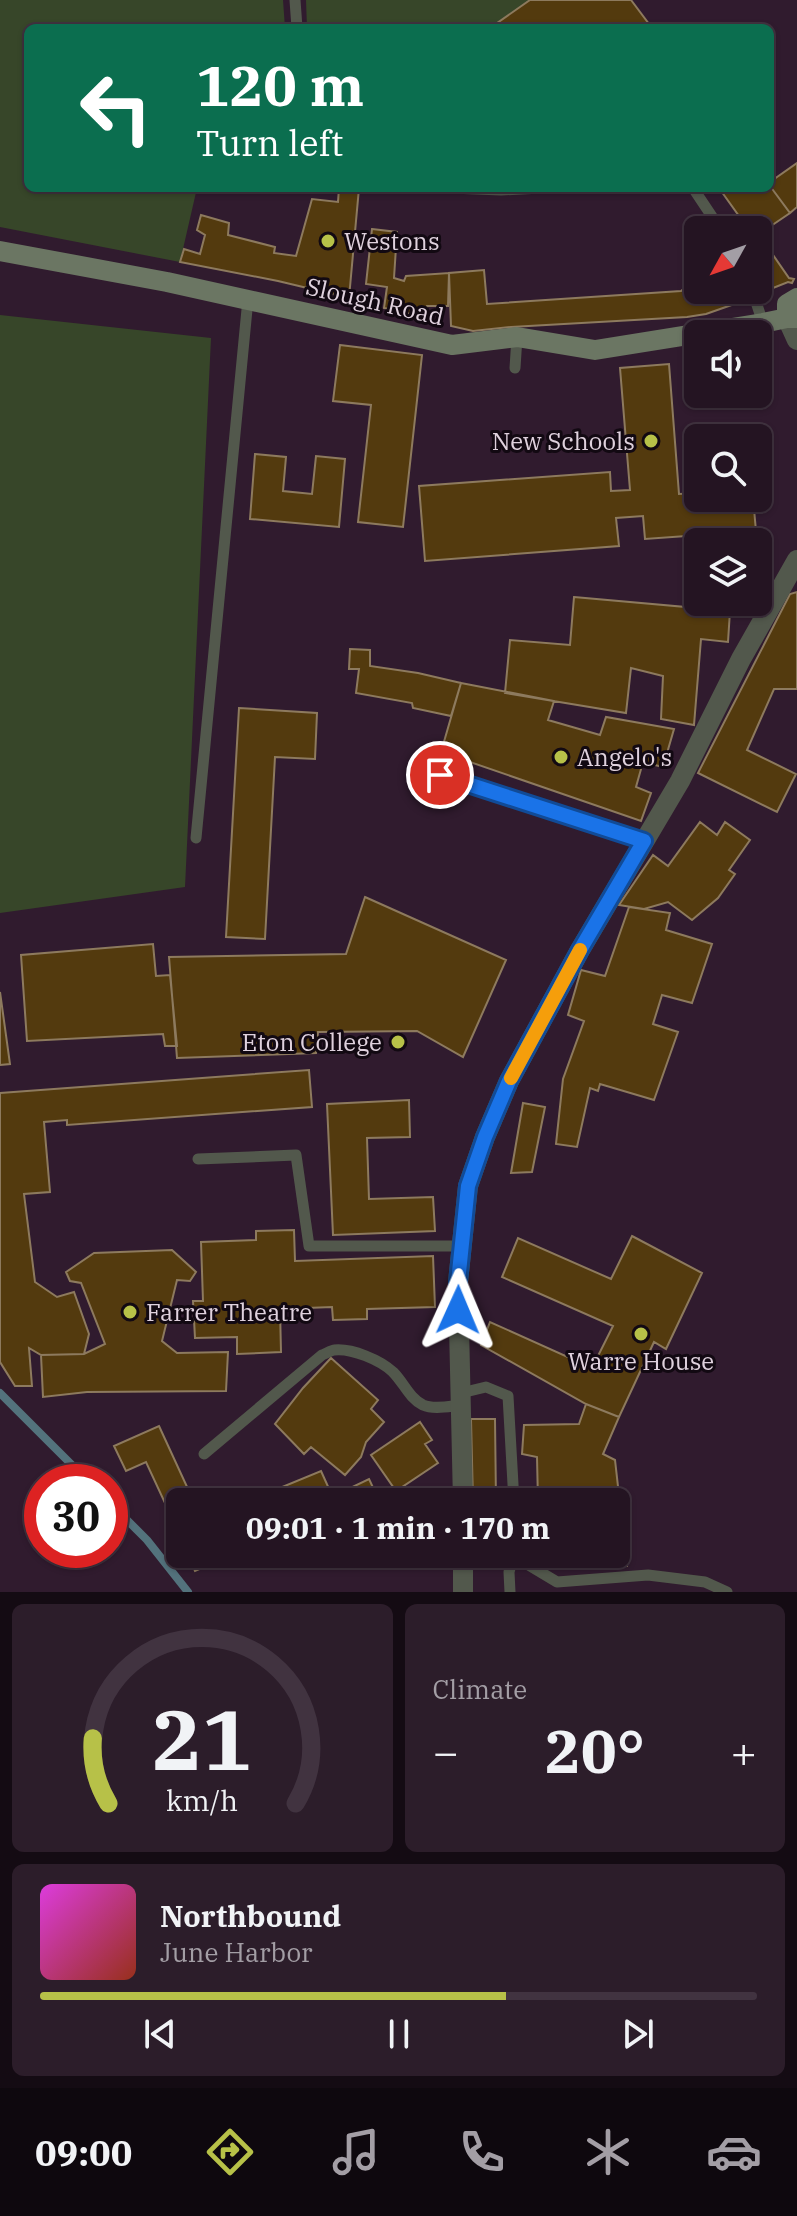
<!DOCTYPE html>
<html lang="en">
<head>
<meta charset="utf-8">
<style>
	:root { --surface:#241422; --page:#2c1d2a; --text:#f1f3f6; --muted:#a39ea5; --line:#413340; --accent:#b7c148 }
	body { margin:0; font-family:"IBM Plex Serif",serif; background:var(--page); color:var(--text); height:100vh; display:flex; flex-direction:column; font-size:30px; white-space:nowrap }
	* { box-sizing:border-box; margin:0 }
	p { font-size:26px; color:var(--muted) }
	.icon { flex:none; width:44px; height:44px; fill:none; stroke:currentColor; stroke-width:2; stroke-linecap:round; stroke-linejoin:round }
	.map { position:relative; height:1592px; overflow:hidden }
	.sheet { display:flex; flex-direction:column; gap:12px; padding:12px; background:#140b13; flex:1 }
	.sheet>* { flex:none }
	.hud { position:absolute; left:24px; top:24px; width:750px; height:168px; border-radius:12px; box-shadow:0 2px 6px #0004,0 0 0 2px var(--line); background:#0b6e4f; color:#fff; overflow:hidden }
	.needle { width:52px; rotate:230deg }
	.fabs { position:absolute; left:684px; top:216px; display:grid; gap:16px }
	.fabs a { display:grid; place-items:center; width:88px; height:88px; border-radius:12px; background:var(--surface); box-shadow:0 2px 6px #0004,0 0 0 2px var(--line); font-size:40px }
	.speed { position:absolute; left:24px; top:1464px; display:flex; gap:16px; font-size:40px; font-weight:700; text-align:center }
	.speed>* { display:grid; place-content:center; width:104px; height:104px; border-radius:50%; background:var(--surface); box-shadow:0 2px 6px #0004,0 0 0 2px var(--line); line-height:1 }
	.speed .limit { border:12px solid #d22; background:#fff; color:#111 }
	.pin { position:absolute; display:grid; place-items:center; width:68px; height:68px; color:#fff; margin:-34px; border:4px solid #fff; border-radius:50%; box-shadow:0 2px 8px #0007 }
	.me { position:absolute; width:88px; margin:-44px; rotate:1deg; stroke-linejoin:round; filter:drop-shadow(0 0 6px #0008) }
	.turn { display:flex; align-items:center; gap:28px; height:168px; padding:0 40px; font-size:36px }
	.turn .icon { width:104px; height:104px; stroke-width:2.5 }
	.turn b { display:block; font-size:56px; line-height:68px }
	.big { font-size:60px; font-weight:700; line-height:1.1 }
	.sheet .card { flex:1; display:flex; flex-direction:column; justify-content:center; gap:12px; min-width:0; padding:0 28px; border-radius:12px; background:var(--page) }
	.sheet .dial { align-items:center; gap:0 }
	.dial svg { height:208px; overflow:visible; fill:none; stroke:var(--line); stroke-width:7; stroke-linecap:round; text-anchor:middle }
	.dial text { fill:var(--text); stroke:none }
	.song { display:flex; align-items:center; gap:24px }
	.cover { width:96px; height:96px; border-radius:12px; background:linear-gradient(135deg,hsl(300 70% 55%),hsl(10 70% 35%)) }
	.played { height:8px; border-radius:4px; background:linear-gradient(90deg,var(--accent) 65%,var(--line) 65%) }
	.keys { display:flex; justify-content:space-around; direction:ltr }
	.heat { display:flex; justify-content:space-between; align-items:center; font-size:44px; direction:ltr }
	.sheet .tiles { flex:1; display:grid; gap:12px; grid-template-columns:1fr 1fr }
	.card:last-child { grid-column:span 2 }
	.trip { position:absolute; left:166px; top:1488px; width:464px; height:80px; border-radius:12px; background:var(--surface); box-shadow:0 2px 6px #0004,0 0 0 2px var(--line); font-weight:700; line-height:80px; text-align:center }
	.menu { display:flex; height:128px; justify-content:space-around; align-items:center; background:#0e080e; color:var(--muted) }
	.menu .icon { width:56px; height:56px }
	.menu .active { color:var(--accent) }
	.menu b { font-size:36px; color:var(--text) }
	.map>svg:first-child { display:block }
	.green { fill:#374629 }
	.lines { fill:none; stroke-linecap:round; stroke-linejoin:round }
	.stream { stroke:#53727c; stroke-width:8 }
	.building { fill:#533a0e; stroke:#8d7a5e; stroke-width:2 }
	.service { stroke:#52584c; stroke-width:11 }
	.minor { stroke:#52584c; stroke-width:20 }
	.secondary { stroke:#6b7663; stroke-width:20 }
	.route-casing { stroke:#114b97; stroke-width:20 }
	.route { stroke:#1a73e8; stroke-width:14 }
	.slow { stroke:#f59e0b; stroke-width:14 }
	.poi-dot { fill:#b7c148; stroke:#120912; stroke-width:3 }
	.labels { text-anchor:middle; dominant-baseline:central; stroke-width:6; stroke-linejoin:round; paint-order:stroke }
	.poi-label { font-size:24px; fill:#dfd1dd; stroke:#120912; text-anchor:start }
	.street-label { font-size:24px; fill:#dfd1dd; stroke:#120912 }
</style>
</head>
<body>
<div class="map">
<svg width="797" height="1592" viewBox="0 0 797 1592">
	<rect width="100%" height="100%" fill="#301b2e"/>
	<path class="green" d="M0 0H283L285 28H28V188H197L180 262 0 227Z
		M306 0H530L490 28H307Z
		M0 315 211 338 185 887 0 913Z"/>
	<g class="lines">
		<path class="stream" d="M0 1393 89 1482
			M110 1503 147 1540 188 1592"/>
	</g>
	<path class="building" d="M530 0H631L652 28H490Z
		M797 163V207L790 213 770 186V182Z
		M770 186 790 213 765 230 763 250 758 249V230H749L719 188H770Z
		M339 188H359L349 298 278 281 180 262 184 249 200 254 205 235 197 230 201 215 229 223 228 235 275 247 274 253 296 256 312 199 338 202Z
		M372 229 397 232 394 278 404 281 406 276 449 273 448 306H427L425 317 384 308 387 287 366 284Z
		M771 252 789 278 794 279 792 283 788 282 768 290 758 277V261Z
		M484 270 487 304 681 291 692 282 698 281V290H737L740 302 706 314 687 317 511 327 473 331 451 326 449 273Z
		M340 345 422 355 403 527 358 522 371 405 333 401Z
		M669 364 679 494 698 493V498H753L756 531 645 539 643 516 616 518 619 546 425 561 419 486 610 472 611 491 630 490 620 368Z
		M255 454 286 457 283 491 312 494 316 456 345 459 339 527 250 519Z
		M797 592V689H774L747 750 796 774 777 812 698 773 790 594Z
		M574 597 730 611 728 642 701 639 694 725 661 719 663 676 631 668 626 713 505 693 510 640 570 645Z
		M350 649 370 650V666L418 673 461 683 451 716 413 708 412 703 356 693 359 669H349Z
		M461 683 554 701 548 720 600 735 606 717 674 729 663 767 643 762 636 787 651 793 641 821 441 752Z
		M239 708 317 713 315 759 275 757 265 939 226 937Z
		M700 822 717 835 725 822 750 840 729 870 735 874 718 898 692 920 668 902 644 909 619 905 653 855 668 866Z
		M365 897 506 960 463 1057 417 1031 318 1032 316 1053 177 1058 169 957 346 954Z
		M629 907 670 913 666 930 712 944 692 1003 662 995 653 1024 678 1032 654 1100 600 1084 598 1091 590 1088 577 1147 556 1144 563 1079 584 1021 568 1015 581 970 605 976Z
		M153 944 156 976 170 975 177 1046H165L163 1034 27 1041 21 955Z
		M0 992 10 1064 0 1065Z
		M309 1070 312 1107 67 1125V1120L44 1122 50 1192 24 1194 35 1282 57 1297 74 1292 89 1334 84 1354 41 1355 29 1348 32 1386H15L0 1362V1093Z
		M409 1100 410 1137 367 1138 369 1199 433 1197 435 1231 333 1235 327 1104Z
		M523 1103 545 1107 532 1172 511 1173Z
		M294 1230 295 1261 433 1256 435 1307 367 1309V1319L333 1320 332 1307 280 1309 281 1352 237 1354V1337L195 1338 193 1301H203L201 1242 256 1240V1231Z
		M632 1236 702 1273 666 1349 654 1342 619 1417 586 1404 481 1345 490 1322 592 1368 613 1326 502 1277 518 1238 611 1279Z
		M172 1250 196 1272 190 1281 177 1280 162 1341 177 1353 228 1352 226 1391 87 1392 43 1397 41 1355 84 1354 105 1344 81 1283 70 1281 66 1272 94 1253Z
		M331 1358 378 1400 371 1409 384 1422 366 1442 361 1457 345 1475 311 1447 304 1454 275 1424 303 1388Z
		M586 1404 619 1417 603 1454 615 1460 627 1566 567 1564 558 1554H616V1502H538L537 1457 522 1454 524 1425 579 1424Z
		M471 1419H495L496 1502H473Z
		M420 1422 432 1440 425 1444 438 1463 396 1491 371 1455Z
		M159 1426 194 1502H180V1530L178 1531 146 1462 126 1471 114 1446Z
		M321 1471 335 1502H246Z
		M369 1479 376 1494 359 1502H350L344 1491Z
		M188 1554H235L195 1571Z"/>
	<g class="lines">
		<path class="service" d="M295 0 297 28
			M451 188 501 190 541 188
			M693 188 721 230
			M752 290 763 323
			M515 368 517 337
			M440 775 644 841
			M196 838 248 299
			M198 1159 296 1155 309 1246H461
			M461 1393 486 1387 508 1396 514 1502
			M204 1454 322 1355C323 1355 332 1350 334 1350 352 1348 380 1360 393 1372 404 1383 409 1398 423 1405 434 1410 450 1406 462 1405
			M522 1554 527 1564 557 1582 648 1575 705 1582 727 1592
			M510 1592 509 1572 514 1554"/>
		<path class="minor" d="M787 318 797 340
			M463 1502 458 1282 468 1186 485 1137 509 1081 580 950 680 781 741 659 797 560
			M463 1592V1554"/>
		<path class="secondary" d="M0 251 167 282 452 345 517 337 595 350 763 323 787 318H797
			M787 318V304L797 298"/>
	</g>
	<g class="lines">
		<g class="route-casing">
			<path id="route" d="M440 775 644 841 580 950 509 1081 485 1137 468 1186 458 1282V1310"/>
		</g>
		<use href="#route" class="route"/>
		<path class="slow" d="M511 1078 580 950"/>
	</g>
	<g class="poi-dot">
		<circle cx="328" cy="241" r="8"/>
		<circle cx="651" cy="441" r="8"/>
		<circle cx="561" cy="757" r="8"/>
		<circle cx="398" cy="1042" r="8"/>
		<circle cx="130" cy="1312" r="8"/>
		<circle cx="641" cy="1334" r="8"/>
	</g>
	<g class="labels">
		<g class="poi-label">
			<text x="344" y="241">Westons</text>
			<text x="635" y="441" text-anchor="end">New Schools</text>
			<text x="577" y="757">Angelo's</text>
			<text x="382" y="1042" text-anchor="end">Eton College</text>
			<text x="146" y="1312">Farrer Theatre</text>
			<text x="641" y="1361" text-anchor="middle">Warre House</text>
		</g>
		<g class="street-label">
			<text transform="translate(375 301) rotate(13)">Slough Road</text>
		</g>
	</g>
</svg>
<div class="fabs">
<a><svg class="needle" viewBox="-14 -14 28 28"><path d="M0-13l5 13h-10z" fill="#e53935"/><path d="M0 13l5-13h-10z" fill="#a39ea5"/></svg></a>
<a><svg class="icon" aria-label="sound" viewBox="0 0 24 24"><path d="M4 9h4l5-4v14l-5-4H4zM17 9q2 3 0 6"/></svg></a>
<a><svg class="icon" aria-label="search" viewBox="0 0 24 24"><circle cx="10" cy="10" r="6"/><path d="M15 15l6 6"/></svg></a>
<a><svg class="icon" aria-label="layers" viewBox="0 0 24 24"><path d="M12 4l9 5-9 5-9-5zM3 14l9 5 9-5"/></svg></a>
</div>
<div class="speed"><div class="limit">30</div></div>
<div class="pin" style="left:440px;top:775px;background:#d93025"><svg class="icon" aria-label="arrive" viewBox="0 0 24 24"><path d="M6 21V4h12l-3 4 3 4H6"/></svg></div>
<svg class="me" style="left:458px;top:1310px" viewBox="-20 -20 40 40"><path d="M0-17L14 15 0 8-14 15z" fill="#1a73e8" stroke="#fff" stroke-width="4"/></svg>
<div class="trip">09:01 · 1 min · 170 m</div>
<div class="hud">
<div class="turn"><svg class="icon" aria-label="left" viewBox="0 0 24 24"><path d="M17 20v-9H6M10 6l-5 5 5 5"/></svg><div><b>120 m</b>Turn left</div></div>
</div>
</div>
<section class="sheet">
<div class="tiles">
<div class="card dial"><svg viewBox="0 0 100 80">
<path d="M14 69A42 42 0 1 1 86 69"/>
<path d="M14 69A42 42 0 0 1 8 44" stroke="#b7c148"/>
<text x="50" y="56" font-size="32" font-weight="700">21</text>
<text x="50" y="72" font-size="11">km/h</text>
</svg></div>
<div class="card"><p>Climate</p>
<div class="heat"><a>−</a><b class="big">20°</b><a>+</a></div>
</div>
<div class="card">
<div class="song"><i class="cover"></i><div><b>Northbound</b><p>June Harbor</p></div></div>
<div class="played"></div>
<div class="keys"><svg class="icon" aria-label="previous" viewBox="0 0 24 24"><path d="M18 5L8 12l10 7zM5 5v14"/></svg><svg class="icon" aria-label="pause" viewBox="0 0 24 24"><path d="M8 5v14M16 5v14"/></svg><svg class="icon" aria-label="next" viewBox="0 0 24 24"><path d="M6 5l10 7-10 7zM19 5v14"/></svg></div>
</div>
</div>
</section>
<nav class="menu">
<b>09:00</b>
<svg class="icon active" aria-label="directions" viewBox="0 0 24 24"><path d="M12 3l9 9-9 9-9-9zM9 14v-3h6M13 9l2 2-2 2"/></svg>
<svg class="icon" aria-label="music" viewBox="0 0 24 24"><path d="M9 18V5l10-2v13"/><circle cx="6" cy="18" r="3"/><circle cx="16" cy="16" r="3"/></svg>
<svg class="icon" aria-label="phone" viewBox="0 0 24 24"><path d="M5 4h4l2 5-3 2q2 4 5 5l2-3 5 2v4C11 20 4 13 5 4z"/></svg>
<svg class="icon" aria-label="climate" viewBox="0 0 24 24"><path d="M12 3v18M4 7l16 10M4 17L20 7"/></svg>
<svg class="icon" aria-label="car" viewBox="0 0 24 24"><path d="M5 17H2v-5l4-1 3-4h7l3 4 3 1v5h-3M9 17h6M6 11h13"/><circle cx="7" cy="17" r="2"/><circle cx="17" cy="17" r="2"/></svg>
</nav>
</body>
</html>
